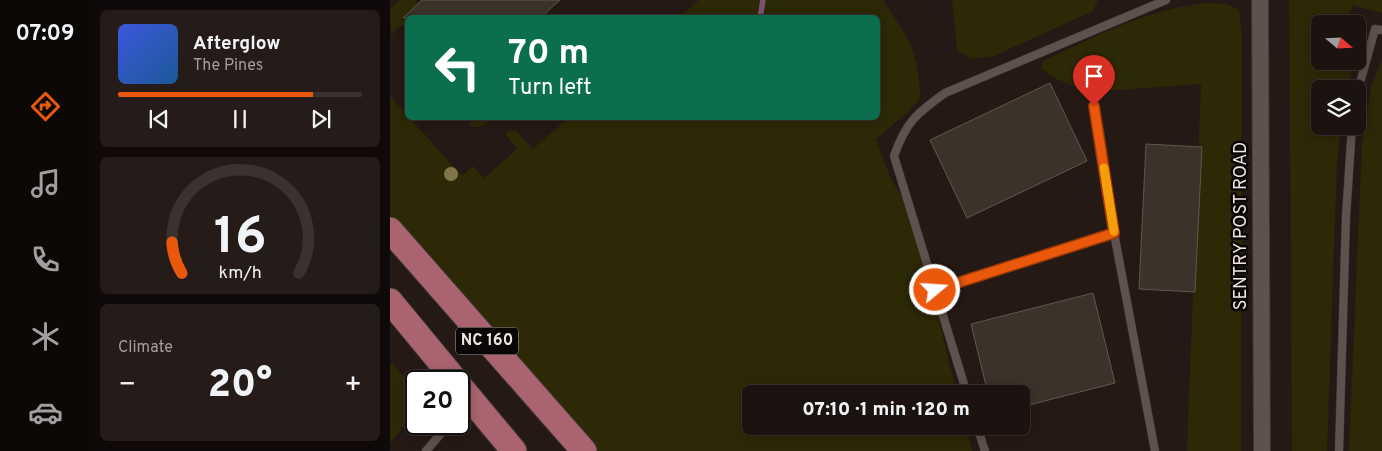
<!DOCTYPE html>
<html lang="en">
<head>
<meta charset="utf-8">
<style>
	:root { --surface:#1c1310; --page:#251c19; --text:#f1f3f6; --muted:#a09e9f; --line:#3a3230; --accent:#ea580c }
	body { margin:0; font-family:Overpass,sans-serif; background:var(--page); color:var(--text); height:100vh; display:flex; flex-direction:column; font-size:19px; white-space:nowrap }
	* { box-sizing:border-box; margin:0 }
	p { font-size:16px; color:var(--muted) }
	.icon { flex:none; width:28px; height:28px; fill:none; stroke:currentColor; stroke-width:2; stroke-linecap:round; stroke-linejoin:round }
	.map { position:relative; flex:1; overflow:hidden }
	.panel { display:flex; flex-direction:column; gap:10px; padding:10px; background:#0f0a09; width:300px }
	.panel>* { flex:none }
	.hud { position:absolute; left:15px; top:15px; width:475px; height:105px; border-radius:8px; box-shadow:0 2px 12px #0003,0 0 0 1px var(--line); background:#0b6e4f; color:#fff; overflow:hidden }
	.needle { width:32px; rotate:109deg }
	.tools { position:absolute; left:921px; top:15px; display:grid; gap:10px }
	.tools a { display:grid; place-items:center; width:55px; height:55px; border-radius:8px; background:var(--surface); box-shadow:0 2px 12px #0003,0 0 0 1px var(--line); font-size:25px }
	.speed { position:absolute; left:15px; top:370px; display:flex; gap:10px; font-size:25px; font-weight:700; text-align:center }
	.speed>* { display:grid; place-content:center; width:65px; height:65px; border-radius:50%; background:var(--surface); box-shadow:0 2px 12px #0003,0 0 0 1px var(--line); line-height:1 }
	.speed .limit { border:2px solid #111; border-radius:8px; background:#fff; color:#111 }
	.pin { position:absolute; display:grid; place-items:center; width:42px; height:42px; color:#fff; margin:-51px -21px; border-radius:50% 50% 50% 0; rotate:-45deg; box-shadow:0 0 5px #0007 }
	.pin .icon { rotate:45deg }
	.me { position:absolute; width:55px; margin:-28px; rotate:72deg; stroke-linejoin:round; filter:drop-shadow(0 0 4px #0008) }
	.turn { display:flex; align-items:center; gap:18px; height:105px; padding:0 20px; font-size:22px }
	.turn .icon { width:65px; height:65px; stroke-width:2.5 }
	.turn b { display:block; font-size:35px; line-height:42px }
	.big { font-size:38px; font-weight:800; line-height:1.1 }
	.panel .card { flex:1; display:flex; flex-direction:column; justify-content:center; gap:8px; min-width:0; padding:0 18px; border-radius:8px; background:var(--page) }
	.panel .dial { align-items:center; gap:0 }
	.dial svg { height:130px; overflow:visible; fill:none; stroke:var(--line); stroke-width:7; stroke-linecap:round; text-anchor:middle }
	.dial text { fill:var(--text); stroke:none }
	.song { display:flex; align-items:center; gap:15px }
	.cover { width:60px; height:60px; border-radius:8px; background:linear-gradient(135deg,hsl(230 70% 55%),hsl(210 70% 35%)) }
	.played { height:5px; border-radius:2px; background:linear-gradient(90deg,var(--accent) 80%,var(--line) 80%) }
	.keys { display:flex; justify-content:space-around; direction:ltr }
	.heat { display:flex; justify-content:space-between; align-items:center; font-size:28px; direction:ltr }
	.trip { position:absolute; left:352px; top:385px; width:288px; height:50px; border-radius:8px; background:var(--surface); box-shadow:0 2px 12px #0003,0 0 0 1px var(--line); font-weight:800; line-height:50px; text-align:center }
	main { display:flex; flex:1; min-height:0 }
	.tabs { display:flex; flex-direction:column; width:90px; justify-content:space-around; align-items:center; background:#0b0806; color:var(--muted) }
	.tabs .icon { width:35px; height:35px }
	.tabs .active { color:var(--accent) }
	.tabs b { font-size:22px; color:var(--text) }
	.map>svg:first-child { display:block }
	.green { fill:#2d2806 }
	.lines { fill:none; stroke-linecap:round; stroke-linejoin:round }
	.stream { stroke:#79526d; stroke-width:5.5 }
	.building { fill:#3b3229; stroke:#60574d }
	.lane-casing { stroke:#3e3634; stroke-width:9 }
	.street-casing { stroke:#3e3634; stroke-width:18 }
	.primary-casing { stroke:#3e3634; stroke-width:27 }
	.lane { stroke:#5f514d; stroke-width:8 }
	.street { stroke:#5f514d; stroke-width:16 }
	.primary { stroke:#a9646f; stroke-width:25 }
	.tree { fill:#81754b }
	.route-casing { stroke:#983908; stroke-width:12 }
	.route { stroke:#ea580c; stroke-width:9 }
	.slow { stroke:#f59e0b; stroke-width:9 }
	.labels { text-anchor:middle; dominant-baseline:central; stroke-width:5; stroke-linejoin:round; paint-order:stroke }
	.shield { fill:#0a0605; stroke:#aaa2a0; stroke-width:1 }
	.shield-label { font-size:16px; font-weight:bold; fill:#eee5e2 }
	.street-label { font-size:18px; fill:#eee5e2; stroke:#0a0605 }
</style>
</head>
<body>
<main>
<nav class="tabs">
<b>07:09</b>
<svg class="icon active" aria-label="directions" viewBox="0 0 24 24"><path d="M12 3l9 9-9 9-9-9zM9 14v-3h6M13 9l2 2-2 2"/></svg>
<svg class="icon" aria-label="music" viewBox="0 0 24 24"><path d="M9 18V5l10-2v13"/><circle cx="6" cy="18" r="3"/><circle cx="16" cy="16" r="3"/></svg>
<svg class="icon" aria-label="phone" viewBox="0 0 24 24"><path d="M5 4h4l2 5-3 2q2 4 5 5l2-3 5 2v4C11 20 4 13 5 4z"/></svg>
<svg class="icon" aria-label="climate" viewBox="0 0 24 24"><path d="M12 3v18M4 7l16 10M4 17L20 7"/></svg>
<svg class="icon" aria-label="car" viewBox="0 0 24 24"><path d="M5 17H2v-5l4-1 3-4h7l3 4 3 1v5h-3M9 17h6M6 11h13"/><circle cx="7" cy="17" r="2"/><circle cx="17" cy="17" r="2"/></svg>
</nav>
<section class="panel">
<div class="card">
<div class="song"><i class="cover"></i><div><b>Afterglow</b><p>The Pines</p></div></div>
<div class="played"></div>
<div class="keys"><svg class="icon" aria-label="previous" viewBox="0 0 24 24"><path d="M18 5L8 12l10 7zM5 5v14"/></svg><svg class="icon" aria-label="pause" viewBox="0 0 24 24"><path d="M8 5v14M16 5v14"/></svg><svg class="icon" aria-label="next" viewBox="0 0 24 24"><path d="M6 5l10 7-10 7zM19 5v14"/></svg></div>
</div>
<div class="card dial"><svg viewBox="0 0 100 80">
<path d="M14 69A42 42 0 1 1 86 69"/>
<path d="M14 69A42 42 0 0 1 8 50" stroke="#ea580c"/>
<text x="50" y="56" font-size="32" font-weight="700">16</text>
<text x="50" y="72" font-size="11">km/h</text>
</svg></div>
<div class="card"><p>Climate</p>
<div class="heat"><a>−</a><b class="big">20°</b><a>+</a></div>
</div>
</section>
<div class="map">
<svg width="992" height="451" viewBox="0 0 992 451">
	<rect width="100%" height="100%" fill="#251915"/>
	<path class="green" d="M10 0H25L28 4 12 19 17 25V31L12 25 1 35 0 8Z
		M309 0H493C518 37 530 53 530 99L518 112 486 139 500 177 523 216 567 394H361V426H576L582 451H207L0 215V96L72 176 83 166 94 178 127 149 115 134 118 131H126L143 149 178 118H488V18L290 17Z
		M562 0H708L703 11 604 56 581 59 567 50Z
		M899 0H992V13L962 5 957 24H930V61H965L958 89H930V126H951L947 161 937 451H902Z
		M814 3 837 4 849 10 852 37 851 451H797L811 84 699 92 667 79 651 69 653 61C709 35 752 11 814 3Z
		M992 59V451H959L972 144 981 87Z
		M84 118H100L102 120 88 128 79 125Z
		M0 362 26 388V412L0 443Z"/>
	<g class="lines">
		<path class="stream" d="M370 18 373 0"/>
	</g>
	<path class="building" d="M32 0H170L150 18H13Z
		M660 83 697 161 577 218 540 140Z
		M756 144 812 147 805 292 749 289Z
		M703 293 725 383 631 407V394H598L581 324Z"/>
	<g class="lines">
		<g class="lane-casing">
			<path id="lane" d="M968 90 985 29 992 30
				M704 106 724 233 765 451
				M545 290 724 233
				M577 394 504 156C516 122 526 114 555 93L776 0
				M69 412 79 400
				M587 426 595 451
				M36 451 59 424
				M949 451 956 217 962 126"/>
		</g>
		<g class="street-casing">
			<path id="street" d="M870 0 872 451"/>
		</g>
		<g class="primary-casing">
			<path id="primary" d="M0 230 194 451
				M0 301 66 381
				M69 385 124 451"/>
		</g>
		<use href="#lane" class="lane"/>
		<use href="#street" class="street"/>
		<use href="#primary" class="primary"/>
	</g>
	<circle class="tree" cx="61" cy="174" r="7"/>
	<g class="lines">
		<g class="route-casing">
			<path id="route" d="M545 290 724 233 704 106"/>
		</g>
		<use href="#route" class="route"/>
		<path class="slow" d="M714 168 724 231"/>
	</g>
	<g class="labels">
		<rect class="shield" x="66" y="327.5" width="62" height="27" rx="4"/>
		<g class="shield-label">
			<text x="97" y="341">NC 160</text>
		</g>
		<g class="street-label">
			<text transform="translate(851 226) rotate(-90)">SENTRY POST ROAD</text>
		</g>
	</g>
</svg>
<div class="tools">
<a><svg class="needle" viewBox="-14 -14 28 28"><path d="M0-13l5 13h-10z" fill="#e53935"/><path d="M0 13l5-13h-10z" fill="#a09e9f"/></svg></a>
<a><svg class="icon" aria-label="layers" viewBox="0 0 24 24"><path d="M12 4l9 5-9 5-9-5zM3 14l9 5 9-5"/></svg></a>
</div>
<div class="speed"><div class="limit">20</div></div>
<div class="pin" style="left:704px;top:106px;background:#d93025"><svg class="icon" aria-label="arrive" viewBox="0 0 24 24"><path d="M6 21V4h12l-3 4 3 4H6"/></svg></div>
<svg class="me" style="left:545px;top:290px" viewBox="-20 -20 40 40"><circle r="17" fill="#ea580c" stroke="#fff" stroke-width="3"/><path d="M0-11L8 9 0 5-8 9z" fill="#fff"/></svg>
<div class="trip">07:10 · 1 min · 120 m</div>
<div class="hud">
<div class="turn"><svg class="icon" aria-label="left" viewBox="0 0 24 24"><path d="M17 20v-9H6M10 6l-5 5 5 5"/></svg><div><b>70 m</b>Turn left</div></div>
</div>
</div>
</main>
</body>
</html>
